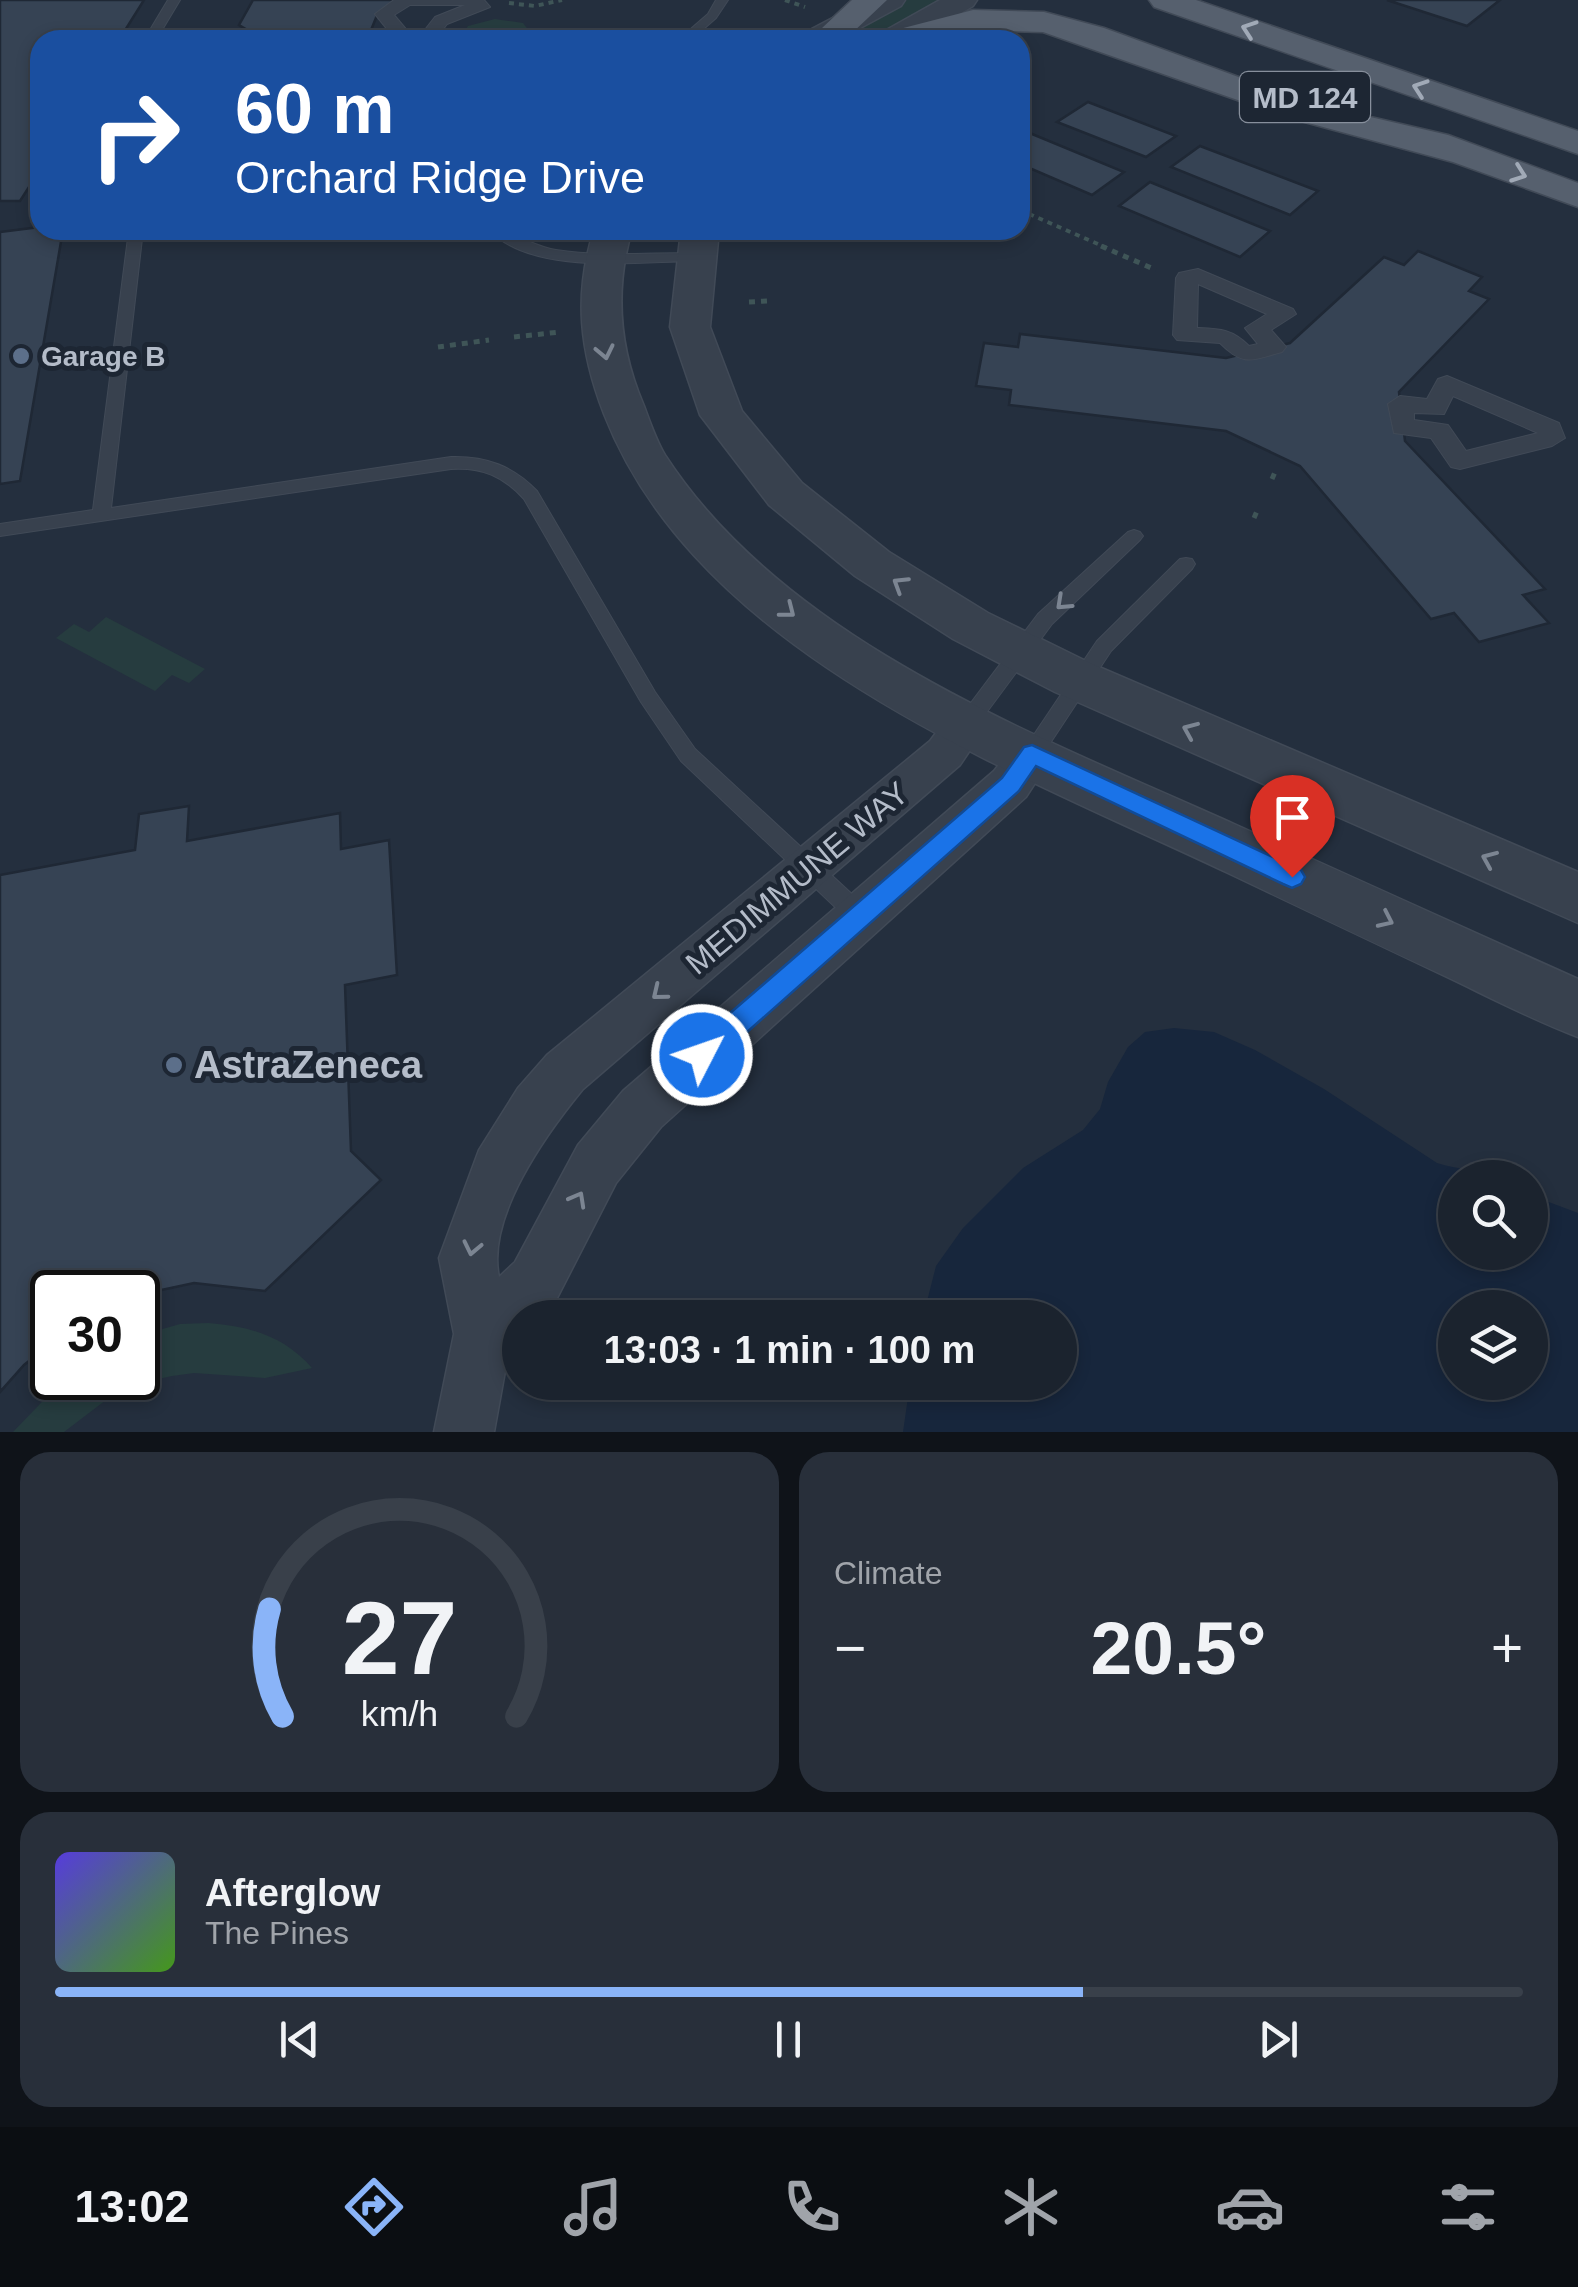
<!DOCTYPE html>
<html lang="en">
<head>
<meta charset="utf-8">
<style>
	:root { --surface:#1b232e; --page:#282f3a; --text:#f1f3f6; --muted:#a0a4aa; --line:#39404a; --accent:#8ab4f8 }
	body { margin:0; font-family:Helvetica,sans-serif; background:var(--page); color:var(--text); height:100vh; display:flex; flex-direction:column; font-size:38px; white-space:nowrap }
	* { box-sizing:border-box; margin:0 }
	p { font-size:32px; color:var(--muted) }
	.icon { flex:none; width:55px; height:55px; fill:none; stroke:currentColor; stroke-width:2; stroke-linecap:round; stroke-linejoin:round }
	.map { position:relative; height:1432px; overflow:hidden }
	.panel { display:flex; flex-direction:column; gap:20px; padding:20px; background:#0f1319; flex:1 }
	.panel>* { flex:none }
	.hud { position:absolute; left:30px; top:30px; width:1000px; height:210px; border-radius:30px; box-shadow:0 5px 15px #0003,0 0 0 2px var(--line); background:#1a4fa0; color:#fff; overflow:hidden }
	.fabs { position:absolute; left:1438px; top:1160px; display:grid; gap:20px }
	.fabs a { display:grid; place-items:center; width:110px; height:110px; border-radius:50%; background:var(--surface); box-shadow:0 5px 15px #0003,0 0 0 2px var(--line); font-size:50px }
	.speed { position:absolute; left:30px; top:1270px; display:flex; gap:20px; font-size:50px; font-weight:700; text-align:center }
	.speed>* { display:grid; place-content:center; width:130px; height:130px; border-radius:50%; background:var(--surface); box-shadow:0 5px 15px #0003,0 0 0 2px var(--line); line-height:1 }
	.speed .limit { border:5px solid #111; border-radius:15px; background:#fff; color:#111 }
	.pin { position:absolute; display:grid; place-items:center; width:85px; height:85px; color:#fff; margin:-102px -42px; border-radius:50% 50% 50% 0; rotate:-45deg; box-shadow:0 0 10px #0007 }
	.pin .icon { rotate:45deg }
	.me { position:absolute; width:110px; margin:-55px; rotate:49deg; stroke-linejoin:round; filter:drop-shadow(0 0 8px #0008) }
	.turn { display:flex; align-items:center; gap:35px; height:210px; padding:0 40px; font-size:45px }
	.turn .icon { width:130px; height:130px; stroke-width:2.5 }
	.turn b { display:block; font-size:70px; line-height:85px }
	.big { font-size:75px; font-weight:700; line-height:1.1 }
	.panel .tile { flex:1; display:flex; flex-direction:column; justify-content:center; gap:15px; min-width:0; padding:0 35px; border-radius:30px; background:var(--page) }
	.panel .dial { align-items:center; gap:0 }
	.dial svg { height:260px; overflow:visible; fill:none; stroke:var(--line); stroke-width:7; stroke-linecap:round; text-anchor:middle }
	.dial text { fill:var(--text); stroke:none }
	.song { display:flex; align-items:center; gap:30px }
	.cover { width:120px; height:120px; border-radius:15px; background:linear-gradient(135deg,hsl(250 70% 55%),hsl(100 70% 35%)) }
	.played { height:10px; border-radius:5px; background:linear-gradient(90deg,var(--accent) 70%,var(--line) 70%) }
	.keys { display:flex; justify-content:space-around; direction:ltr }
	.heat { display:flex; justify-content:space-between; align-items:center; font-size:55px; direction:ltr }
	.panel .tiles { flex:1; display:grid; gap:20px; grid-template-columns:1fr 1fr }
	.tile:last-child { grid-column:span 2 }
	.trip { position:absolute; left:502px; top:1300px; width:575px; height:100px; border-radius:50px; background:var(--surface); box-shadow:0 5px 15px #0003,0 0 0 2px var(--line); font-weight:700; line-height:100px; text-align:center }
	.menu { display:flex; height:160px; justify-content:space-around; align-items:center; background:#0b0e12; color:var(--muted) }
	.menu .icon { width:70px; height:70px }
	.menu .current { color:var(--accent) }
	.menu b { font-size:45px; color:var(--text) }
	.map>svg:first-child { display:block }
	.green { fill:#263c3f }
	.water { fill:#17263c; fill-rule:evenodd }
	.building { fill:#364354; stroke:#1f2835; stroke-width:2.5 }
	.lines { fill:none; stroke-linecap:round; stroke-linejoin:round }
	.service-casing { stroke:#414a57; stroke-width:2 }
	.pedestrian-casing { stroke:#414a57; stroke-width:2 }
	.minor-casing { stroke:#414a57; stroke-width:3 }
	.tertiary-casing { stroke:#414a57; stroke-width:3 }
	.primary-casing { stroke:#414a57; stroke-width:3 }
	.path-far1 { stroke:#3f5557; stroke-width:4; stroke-dasharray:5 5; stroke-linecap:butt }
	.path { stroke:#3f5557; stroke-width:5; stroke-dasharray:6 6; stroke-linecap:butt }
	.service { fill:#38414e; fill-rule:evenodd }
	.pedestrian { fill:#38414e; fill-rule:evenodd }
	.minor { fill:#38414e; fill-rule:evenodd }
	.tertiary { fill:#38414e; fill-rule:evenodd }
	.primary { fill:#56606e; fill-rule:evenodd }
	.oneway { stroke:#a1aab7 }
	.oneway2 { stroke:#7c8592 }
	.route { fill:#1a73e8; stroke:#114b97; stroke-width:2.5 }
	.service-dot { fill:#5c6f8a; stroke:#1d2633; stroke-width:4 }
	.labels { text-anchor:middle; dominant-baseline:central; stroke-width:10; stroke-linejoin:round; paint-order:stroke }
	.far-poi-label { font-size:28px; font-weight:bold; fill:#b4bcc9; stroke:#1d2633; text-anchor:start }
	.shield { fill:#1d2633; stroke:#878f9c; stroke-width:2.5 }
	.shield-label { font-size:30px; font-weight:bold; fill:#b4bcc9 }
	.street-label { font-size:32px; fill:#b4bcc9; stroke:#1d2633 }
	.near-poi-label { font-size:38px; font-weight:bold; fill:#b4bcc9; stroke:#1d2633; text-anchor:start }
</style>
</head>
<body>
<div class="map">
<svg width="1578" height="1432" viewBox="0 0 1578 1432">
	<rect width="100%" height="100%" fill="#242f3e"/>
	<path class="green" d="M907 0H949L876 40H834Z
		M495 19 523 23 533 36 530 40H457L468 26Z
		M106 617 205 669 189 683 172 675 155 691 56 638 74 624 89 632Z
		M208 1323C249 1326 284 1336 312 1368L265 1378 194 1373 172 1376 149 1381 106 1400 64 1432H13L65 1378H138V1336L180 1324Z"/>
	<path class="water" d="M1174 1028 1214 1032 1255 1050 1324 1089 1437 1163C1458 1170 1478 1168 1498 1177L1455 1178V1252H1530V1195L1578 1213V1432H903L910 1383 1060 1382V1318L923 1317 936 1266 963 1228 1023 1168 1083 1130 1100 1109 1108 1082 1128 1047 1145 1032ZM1455 1308H1530V1382H1455Z"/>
	<path class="building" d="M0 0H144L119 40H40V170L20 201H0Z
		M253 0H404L378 13 367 40H257L259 37 239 25Z
		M1387 0H1500L1467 26Z
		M1088 102 1176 136 1146 157 1057 122Z
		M1020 129 1124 172 1092 195 1020 164Z
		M1200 146 1318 191 1290 215 1171 167Z
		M1150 182 1270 231 1240 257 1119 206Z
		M40 227V230H63L20 481 0 484V232Z
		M1418 251 1482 277 1469 291 1489 299 1399 392 1405 441 1545 589 1523 595 1549 623 1479 642 1454 613 1431 619 1300 466 1226 431 1009 405 1011 390 976 386 984 343 1018 347 1020 334 1226 358 1290 343 1384 257 1404 265Z
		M189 806 187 841 340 813 341 849 389 840 397 975 345 985 351 1151 381 1180 265 1291 194 1283 138 1295 52 1292V1343L24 1365 0 1392V875L135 850 139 814Z"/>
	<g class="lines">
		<g class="service-casing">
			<path id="service" d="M168 0H180L156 40H144Z
				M716 0H728L716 18 691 40H678L708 14Z
				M129 230H143L111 508 451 457C486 456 513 466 537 491L655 692 695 749 868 909 871 916 868 923 860 926 852 923 681 761 641 702 524 499C503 476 482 467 451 469L0 536V524L93 510Z
				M489 230C512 230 532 246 556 250 600 257 646 253 691 253L698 257 691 261C633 262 533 275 489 230Z
				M1134 530 1140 532 1143 536 1140 540 1052 624 975 728H961L958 722 961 716 1038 614 1128 532Z
				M1186 558 1192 559 1195 564 1192 569 1111 651 1039 760H1025L1022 754 1025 748 1097 641 1180 559Z"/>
		</g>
		<g class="pedestrian-casing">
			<path id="pedestrian" d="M394 0H484L490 7 447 24 435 40H417L435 17 465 5H410L394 15 415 40H396L375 14Z
				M1198 269 1293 309 1296 314 1271 330 1286 347 1282 352C1251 360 1244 367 1220 343L1177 340 1173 335 1176 278 1179 273ZM1198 284 1267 314 1245 328 1258 344 1249 346C1232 329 1220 329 1197 328Z
				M1447 376 1559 423 1565 438 1552 446 1460 469 1451 467 1431 438 1394 433 1388 404 1400 396 1427 399 1438 379ZM1453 396 1538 433 1466 451 1448 425 1414 420V413L1444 414Z"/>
		</g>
		<g class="minor-casing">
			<path id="minor" d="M968 705 983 710 989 722 960 765 583 1089C546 1134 486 1217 499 1277L515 1262 578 1145 623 1091 994 771C1010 750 1019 732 1047 742L1054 754 1026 797 661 1127 616 1183 555 1302 540 1318H520V1338L509 1349 494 1432H434L454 1334 439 1258 479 1150 518 1088 547 1055 930 741 953 710Z"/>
		</g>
		<g class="tertiary-casing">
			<path id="tertiary" d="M867 0H905L901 6 838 40H799L804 33Z
				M940 0H977L973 6 915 40H876L881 33Z
				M594 230H632C614 291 619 348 644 406 650 422 656 440 665 455 786 642 1038 736 1234 824 1349 875 1463 928 1578 979V1037C1533 1020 1491 998 1447 977 1374 943 1301 908 1228 873 1011 770 698 655 604 414 580 352 573 295 594 230Z
				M681 230H719L710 327 742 411 802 483 889 552 988 613 1092 664 1578 872V923L1055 692 953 639 855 576 769 505 700 415 670 327Z"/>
		</g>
		<g class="primary-casing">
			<path id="primary" d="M852 0H887L850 35H826L822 28Z
				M1149 0H1196L1578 131V154L1154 7Z
				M973 10 1044 12 1104 28 1310 103 1448 135 1578 183V207L1453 162 1286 117 1043 32 974 30 934 40H880L884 33Z"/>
		</g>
		<path class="path-far1" d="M785 0 805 7
			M509 3 535 6 562 0
			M1020 210 1107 248"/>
		<path class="path" d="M1101 246 1156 270
			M749 302 768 301
			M514 337 560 332
			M438 347 489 340
			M1272 479 1275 472
			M1254 518 1257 511"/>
		<use href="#service" class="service"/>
		<use href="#pedestrian" class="pedestrian"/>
		<use href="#minor" class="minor"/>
		<use href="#tertiary" class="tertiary"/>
		<use href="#primary" class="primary"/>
	</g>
	<defs><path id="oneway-chevron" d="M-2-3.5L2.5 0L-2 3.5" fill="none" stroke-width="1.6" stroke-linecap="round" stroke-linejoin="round" transform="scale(2.5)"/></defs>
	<g class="oneway">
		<use href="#oneway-chevron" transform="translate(1249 29) rotate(-161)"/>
		<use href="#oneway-chevron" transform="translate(1420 88) rotate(-161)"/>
		<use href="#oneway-chevron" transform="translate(1519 174) rotate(20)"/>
	</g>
	<g class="oneway2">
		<use href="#oneway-chevron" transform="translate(605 352) rotate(78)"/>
		<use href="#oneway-chevron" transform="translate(900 584) rotate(-148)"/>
		<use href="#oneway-chevron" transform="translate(1063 603) rotate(137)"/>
		<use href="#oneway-chevron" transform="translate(788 611) rotate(38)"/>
		<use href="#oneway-chevron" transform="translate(1190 730) rotate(-157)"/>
		<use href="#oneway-chevron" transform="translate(1489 859) rotate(-157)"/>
		<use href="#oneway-chevron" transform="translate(1386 920) rotate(25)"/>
		<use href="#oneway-chevron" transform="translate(659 993) rotate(141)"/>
		<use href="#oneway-chevron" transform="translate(578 1199) rotate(-61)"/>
		<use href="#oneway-chevron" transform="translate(472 1248) rotate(102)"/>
	</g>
	<path class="route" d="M1032 745 1301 870 1305 877 1301 884 1292 888 1283 884 1036 766 1019 791 711 1064 702 1067 692 1064 688 1055 692 1046 1002 778 1024 747Z"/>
	<g class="service-dot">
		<circle cx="21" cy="356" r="10"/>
		<circle cx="174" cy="1065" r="10"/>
	</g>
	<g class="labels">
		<g class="far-poi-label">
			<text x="41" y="356">Garage B</text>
		</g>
		<rect class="shield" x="1240" y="72" width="130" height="50" rx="8"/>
		<g class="shield-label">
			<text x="1305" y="97">MD 124</text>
		</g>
		<g class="street-label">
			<text transform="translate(797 878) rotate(-40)">MEDIMMUNE WAY</text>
		</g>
		<g class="near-poi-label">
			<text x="194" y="1065">AstraZeneca</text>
		</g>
	</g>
</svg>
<div class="fabs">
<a><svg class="icon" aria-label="search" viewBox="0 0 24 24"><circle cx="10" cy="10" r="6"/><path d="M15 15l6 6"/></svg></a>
<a><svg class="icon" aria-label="layers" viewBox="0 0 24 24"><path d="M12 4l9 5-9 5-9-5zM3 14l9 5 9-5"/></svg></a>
</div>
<div class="speed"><div class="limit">30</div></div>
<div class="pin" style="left:1292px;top:877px;background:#d93025"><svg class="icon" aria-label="arrive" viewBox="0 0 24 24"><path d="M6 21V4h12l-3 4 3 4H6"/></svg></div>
<svg class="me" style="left:702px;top:1055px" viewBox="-20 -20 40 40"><circle r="17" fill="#1a73e8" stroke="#fff" stroke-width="3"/><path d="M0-11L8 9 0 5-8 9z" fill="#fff"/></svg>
<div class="trip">13:03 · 1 min · 100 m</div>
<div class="hud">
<div class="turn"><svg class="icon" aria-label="right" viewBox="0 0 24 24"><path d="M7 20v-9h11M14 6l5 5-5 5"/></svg><div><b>60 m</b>Orchard Ridge Drive</div></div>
</div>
</div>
<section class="panel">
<div class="tiles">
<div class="tile dial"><svg viewBox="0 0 100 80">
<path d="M14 69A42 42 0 1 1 86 69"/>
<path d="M14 69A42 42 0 0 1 10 36" stroke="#8ab4f8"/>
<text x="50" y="56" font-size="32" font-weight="700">27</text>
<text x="50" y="72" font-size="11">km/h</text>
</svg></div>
<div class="tile"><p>Climate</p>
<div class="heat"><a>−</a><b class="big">20.5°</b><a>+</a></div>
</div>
<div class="tile">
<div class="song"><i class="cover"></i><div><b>Afterglow</b><p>The Pines</p></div></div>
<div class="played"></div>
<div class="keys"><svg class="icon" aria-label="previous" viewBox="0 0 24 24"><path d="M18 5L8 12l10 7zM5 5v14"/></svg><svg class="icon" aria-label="pause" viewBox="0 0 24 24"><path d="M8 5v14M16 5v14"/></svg><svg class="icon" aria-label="next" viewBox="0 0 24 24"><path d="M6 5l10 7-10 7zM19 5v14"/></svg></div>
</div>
</div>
</section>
<nav class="menu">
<b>13:02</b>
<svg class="icon current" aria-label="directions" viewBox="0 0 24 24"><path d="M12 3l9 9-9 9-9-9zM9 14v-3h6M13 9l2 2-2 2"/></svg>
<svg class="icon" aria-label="music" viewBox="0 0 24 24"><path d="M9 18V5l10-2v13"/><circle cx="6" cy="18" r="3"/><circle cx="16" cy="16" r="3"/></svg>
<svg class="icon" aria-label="phone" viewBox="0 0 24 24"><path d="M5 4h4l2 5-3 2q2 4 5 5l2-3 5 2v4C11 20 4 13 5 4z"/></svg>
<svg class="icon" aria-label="climate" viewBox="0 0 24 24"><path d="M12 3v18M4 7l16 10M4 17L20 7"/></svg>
<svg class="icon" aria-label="car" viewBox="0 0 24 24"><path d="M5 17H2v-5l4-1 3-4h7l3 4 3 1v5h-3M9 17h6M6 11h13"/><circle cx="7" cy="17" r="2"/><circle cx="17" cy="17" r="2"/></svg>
<svg class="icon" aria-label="filters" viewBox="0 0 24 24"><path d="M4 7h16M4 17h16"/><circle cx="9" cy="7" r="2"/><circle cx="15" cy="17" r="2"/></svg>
</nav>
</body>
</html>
